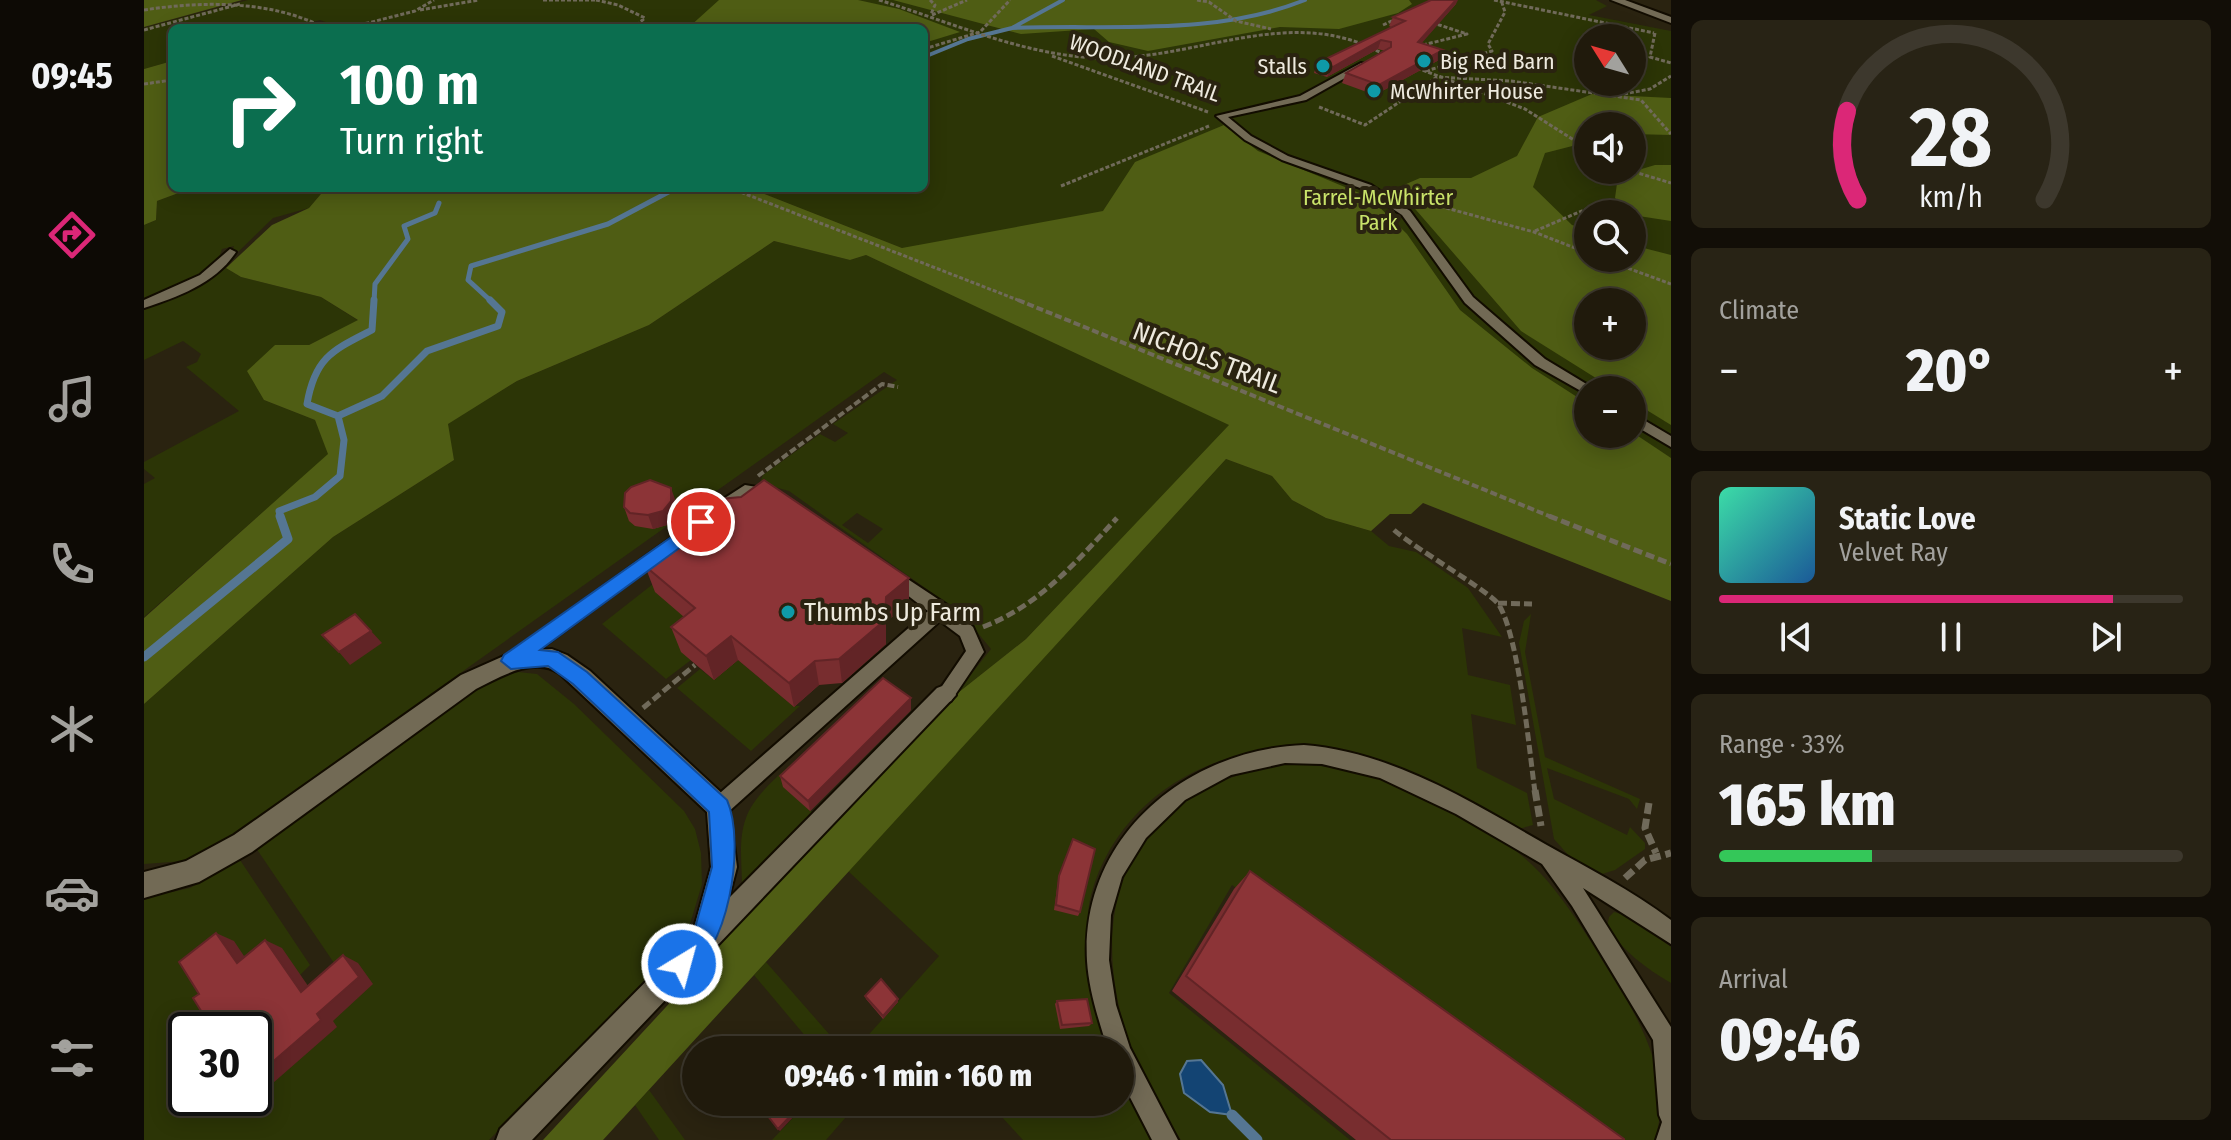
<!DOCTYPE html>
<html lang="en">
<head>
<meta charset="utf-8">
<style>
	:root { --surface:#201a0c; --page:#282315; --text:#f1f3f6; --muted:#a2a19d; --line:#3d382d; --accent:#db2777 }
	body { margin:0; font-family:"Fira Sans Condensed",sans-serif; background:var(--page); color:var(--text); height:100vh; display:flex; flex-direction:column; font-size:30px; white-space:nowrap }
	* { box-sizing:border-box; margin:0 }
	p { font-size:26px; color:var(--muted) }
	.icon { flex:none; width:44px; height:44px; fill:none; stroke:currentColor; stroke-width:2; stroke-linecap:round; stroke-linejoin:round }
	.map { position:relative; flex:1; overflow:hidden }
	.side { display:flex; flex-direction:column; gap:20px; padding:20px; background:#120e07; width:560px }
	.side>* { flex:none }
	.top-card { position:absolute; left:24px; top:24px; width:760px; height:168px; border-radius:12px; box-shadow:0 4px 20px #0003,0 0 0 2px var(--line); background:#0b6e4f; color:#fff; overflow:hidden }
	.needle { width:52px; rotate:307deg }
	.tools { position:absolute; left:1430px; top:24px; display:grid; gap:16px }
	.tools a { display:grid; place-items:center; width:72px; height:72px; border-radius:50%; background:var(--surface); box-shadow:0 4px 20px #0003,0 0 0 2px var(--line); font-size:40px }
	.speed { position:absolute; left:24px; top:1012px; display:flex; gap:16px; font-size:40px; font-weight:700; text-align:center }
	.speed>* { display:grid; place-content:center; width:104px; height:104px; border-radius:50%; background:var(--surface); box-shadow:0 4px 20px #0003,0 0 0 2px var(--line); line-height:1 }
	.speed .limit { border:4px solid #111; border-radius:12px; background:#fff; color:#111 }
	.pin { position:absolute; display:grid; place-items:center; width:68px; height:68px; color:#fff; margin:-34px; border:4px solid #fff; border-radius:50%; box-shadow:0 2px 8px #0007 }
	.me { position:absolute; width:88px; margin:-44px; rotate:37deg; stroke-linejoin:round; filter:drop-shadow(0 0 6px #0008) }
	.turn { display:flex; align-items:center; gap:28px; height:168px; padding:0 40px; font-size:36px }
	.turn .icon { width:104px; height:104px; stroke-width:2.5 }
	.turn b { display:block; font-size:56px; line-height:68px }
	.big { font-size:60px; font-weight:800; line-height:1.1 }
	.side .tile { flex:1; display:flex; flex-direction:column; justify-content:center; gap:12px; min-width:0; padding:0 28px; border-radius:12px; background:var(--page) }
	.side .dial { align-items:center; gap:0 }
	.dial svg { height:208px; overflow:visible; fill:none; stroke:var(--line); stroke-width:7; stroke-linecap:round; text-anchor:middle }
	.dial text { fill:var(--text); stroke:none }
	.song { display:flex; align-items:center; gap:24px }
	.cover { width:96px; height:96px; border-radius:12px; background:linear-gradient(135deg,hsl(160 70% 55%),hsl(210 70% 35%)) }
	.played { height:8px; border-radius:4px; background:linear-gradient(90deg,var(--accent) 85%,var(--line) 85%) }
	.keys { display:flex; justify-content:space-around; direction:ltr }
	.heat { display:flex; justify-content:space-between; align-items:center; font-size:44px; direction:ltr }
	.charge { height:12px; border-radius:6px; background:linear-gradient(90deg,#34c759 33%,var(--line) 0) }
	.trip { position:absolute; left:538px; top:1036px; width:452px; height:80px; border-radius:40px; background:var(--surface); box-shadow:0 4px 20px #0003,0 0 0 2px var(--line); font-weight:800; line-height:80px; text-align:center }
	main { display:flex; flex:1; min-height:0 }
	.tabs { display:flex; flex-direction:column; width:144px; justify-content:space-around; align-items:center; background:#0d0a05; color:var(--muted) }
	.tabs .icon { width:56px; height:56px }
	.tabs .on { color:var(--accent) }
	.tabs b { font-size:36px; color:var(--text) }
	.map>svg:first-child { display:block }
	.green { fill:#2c3506; fill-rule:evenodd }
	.forest { fill:#4f5d14; fill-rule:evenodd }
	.water { fill:#134473; stroke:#557693; stroke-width:2 }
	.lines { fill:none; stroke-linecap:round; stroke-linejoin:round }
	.stream-far4 { stroke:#557693; stroke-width:4 }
	.stream-far3 { stroke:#557693; stroke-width:5 }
	.stream-far2 { stroke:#557693; stroke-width:7 }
	.stream-far1 { stroke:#557693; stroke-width:9 }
	.stream { stroke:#557693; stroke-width:11 }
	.service-casing { stroke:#120c00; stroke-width:4 }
	.minor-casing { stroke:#120c00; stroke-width:4 }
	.tertiary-casing { stroke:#120c00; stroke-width:4 }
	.path-far3 { stroke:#706a5a; stroke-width:3; stroke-dasharray:4 2; stroke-linecap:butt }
	.path-far2 { stroke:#706a5a; stroke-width:4; stroke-dasharray:7 3; stroke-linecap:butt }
	.path-far1 { stroke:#706a5a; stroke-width:5; stroke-dasharray:9 4; stroke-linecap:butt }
	.path { stroke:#706a5a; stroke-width:7; stroke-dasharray:11 5; stroke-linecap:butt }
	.service { fill:#726a55; fill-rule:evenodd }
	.minor { fill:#726a55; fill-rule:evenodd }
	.tertiary { fill:#726a55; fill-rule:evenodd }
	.wall { fill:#782d2f }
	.shaded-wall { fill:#622426 }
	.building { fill:#8c3437; stroke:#622426; stroke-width:2 }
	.route { fill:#1a73e8; stroke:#114b97; stroke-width:2 }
	.culture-dot { fill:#0f9aa8; stroke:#2a2310; stroke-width:3 }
	.labels { text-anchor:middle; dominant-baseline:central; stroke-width:8; stroke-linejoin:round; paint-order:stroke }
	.far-poi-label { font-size:22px; fill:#eeeade; stroke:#2a2310; text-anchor:start }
	.far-street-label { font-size:22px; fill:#eeeade; stroke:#2a2310 }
	.far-park-label { font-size:22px; fill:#c9e36a; stroke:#2a2310 }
	.street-label { font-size:26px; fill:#eeeade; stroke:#2a2310 }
	.poi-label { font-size:26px; fill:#eeeade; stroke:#2a2310; text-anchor:start }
</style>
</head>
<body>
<main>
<nav class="tabs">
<b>09:45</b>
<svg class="icon on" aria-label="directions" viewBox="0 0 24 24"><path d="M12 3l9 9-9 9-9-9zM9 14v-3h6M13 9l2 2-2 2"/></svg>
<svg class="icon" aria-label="music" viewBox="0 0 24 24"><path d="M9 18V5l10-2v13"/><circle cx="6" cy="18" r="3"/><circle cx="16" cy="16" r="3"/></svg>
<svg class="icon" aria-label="phone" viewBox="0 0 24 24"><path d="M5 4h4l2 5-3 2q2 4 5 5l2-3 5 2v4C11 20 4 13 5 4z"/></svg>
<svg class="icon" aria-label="climate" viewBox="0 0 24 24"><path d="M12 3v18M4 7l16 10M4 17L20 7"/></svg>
<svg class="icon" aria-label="car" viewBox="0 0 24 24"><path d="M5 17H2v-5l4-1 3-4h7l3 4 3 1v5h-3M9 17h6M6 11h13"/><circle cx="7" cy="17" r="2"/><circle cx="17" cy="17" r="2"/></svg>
<svg class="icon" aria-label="filters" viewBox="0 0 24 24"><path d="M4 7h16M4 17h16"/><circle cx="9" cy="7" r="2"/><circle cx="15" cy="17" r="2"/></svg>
</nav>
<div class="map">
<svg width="1527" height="1140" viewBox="0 0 1527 1140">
	<rect width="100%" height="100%" fill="#2a2310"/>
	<path class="green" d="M104 0H1452L1463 6 1445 15 1527 31V550L605 188H780V28H198L176 20 146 28H28V61L0 69V28ZM1444 38H1488V82H1444ZM1444 126H1488V170H1444ZM1444 214H1488V258H1444ZM1444 302H1488V346H1444ZM1444 390H1488V434H1444Z
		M48 188H182L165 208 129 218 92 254 87 255 90 246 78 249C70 280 27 289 0 301V225L12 220 13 201Z
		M630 241 706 260 722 255 1086 425 882 639 810 696 847 649 819 615 645 491 616 483 619 475 676 434 691 442 704 433 689 424 753 380 740 372 53 860 0 864V704L189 537 310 460 303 424 373 381 505 325ZM713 513 739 529 724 543 698 525Z
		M82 268 97 277 177 297 215 321 165 345H131L120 400 171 420 185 454 0 617V484L11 478 0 469V462L95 411 42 367 53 362 57 354 39 341 0 360V310Z
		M1082 459 1128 476 1148 500 1182 518 1227 531 1245 546 1272 552 1324 588 1358 637 1318 628 1324 675 1366 685 1372 725 1327 714 1333 768 1383 793 1389 825 1375 829C1320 806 1268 765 1210 752 1102 729 978 781 947 895 935 943 955 1004 967 1050H797L785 1037 772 1038 761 1050H711L795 956 704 871Z
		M509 584 559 633 547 660 522 679 458 624Z
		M1387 614 1381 652 1401 757 1496 799 1493 809 1485 799 1403 768 1410 799 1483 835 1486 827 1501 843V849L1471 870 1455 875 1426 857 1410 839 1375 643 1380 621Z
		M594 660 649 706H656L607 751 533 688 556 669 570 680Z
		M374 672 393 674 430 704 540 811 551 829 557 853 558 884 546 924 514 967 345 1140H0V898L46 888 96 860 166 965 156 975 164 986 190 963 112 848 312 700 357 676ZM42 1030H110V1098H42Z
		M768 711 774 716 598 886C598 864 594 839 602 818 613 786 664 752 689 729L640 787 668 812Z
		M1142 764C1233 763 1353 817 1410 889 1434 919 1454 953 1474 986 1503 1032 1527 1084 1511 1140H1437L1088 885 1025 993 1206 1140H1037C933 996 931 796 1142 764Z
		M1470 912 1484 916 1527 947V983C1501 968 1481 952 1463 928L1465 917Z
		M622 962 699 1050H673L610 975Z
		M976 1079 1012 1140H879L844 1102H976Z
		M505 1090 541 1140H515L491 1105Z
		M664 1102H715L682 1140H628Z"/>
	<path class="forest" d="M0 0H98L0 27Z
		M575 0H714L755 9 816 32 780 43V28H544Z
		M749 0H1265L1268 4 1254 13 1195 29 1136 27 1004 51 965 42 950 29 877 34Z
		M28 61V188H48L13 201 12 220 0 225V69Z
		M1448 94 1527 98V135L1488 134V126H1444V142L1401 153 1389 187 1428 225 1444 230V258H1488V245L1527 255V425L1488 401V390H1471L1377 331 1253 188 1276 178H1327L1373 156 1394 117ZM1444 302H1488V346H1444Z
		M1080 125 1114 151 1225 197 1263 234 1316 310 1388 368 1444 404V434L1488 432 1527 458V601L1279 503 1267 514H1246L1227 531 1182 518 1148 500 1128 476 1082 459 459 1140H399L558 968 587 926 654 863 810 696 882 639 1085 425 722 255 706 260 630 241 505 325 373 381 304 424 310 460 189 537 0 704V618L184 454 171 420 120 400 103 371 131 345H165L214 320 177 297 97 277 82 268 128 225 165 208 182 188H605L758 248 959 211 991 162Z
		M1511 165H1527V221L1488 215 1471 198 1474 176Z"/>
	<path class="water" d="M1057 1060 1079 1085 1088 1115 1066 1112 1040 1093 1036 1074 1043 1061Z"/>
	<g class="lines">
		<path class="stream-far4" d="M868 28C965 24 1069 37 1161 0
			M780 57 824 39 868 28 919 0"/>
		<path class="stream-far3" d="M230 302 231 284 264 239 260 226 291 213 295 203
			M348 302 324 280 327 266 464 224 532 188"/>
		<path class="stream-far2" d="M194 416 163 404C171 357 189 350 228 330L230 300
			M137 518 135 511 171 497 196 476 200 440 194 416 238 396 283 351 354 326 358 312 346 300"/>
		<path class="stream-far1" d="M0 657 144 539 136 516"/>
		<path class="stream" d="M1088 1115 1113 1140"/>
		<g class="service-casing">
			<path id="service" d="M1217 63 1224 65 1162 100 1084 117 1107 136 1144 156 1227 185 1266 211 1329 297 1401 359 1449 388 1450 390H1444V395L1391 365 1321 303 1258 215 1219 189 1138 160 1101 140 1072 116 1156 96Z
				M86 249 92 252C72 283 34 297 0 308V300L56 275Z
				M1488 413 1527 436V447L1488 424Z
				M601 485 625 489 632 494 625 499 604 496 580 513H570L567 509 570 505Z
				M547 524 552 526 555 530 552 534 373 666 367 668 361 666 358 661 361 656Z
				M747 568 803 605 829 627 840 652 807 701 801 703 795 701 792 695 822 651 816 636 796 621 582 814 575 816 568 814 565 807 568 800 784 611 741 578 739 574 741 570Z
				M1160 745C1248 752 1326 801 1401 844 1444 868 1487 890 1527 920V944L1439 888 1527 1027V1140H1512L1518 1122 1515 1115 1509 1040 1428 906 1398 864 1312 814 1236 778 1178 764 1141 763 1087 775 1041 800 1002 838 978 877 967 915 965 960 972 1005 986 1048 1034 1140H1008L976 1078V1050H964C955 1021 945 992 943 961 936 837 1043 749 1160 745Z"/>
		</g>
		<g class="minor-casing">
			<path id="minor" d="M408 649 423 655 446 671 584 799 593 867 585 898 793 688 801 685 809 688 812 695 388 1140H352L356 1129 548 935 567 867 563 812 415 673C390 656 356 677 332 689L108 852 55 882 0 898V872L42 861 90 835 317 675 371 651Z"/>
		</g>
		<g class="tertiary-casing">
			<path id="tertiary" d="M1467 0H1481L1527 17V23Z"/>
		</g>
		<path class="path-far3" d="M399 0H453
			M452 0 474 5 501 18 489 28
			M735 0C806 22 879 55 953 58 1051 62 1148 1 1241 55
			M786 0 791 5 787 14
			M1053 0 1065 2 1092 21 1127 29
			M1350 0 1510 33
			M0 10C59 1 127 0 181 28
			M276 10 335 0
			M788 15 823 0
			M1239 25 1252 19
			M204 28 271 11 290 0
			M0 30 96 4
			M1511 33 1506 57 1527 63
			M1279 45 1323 34 1289 23
			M780 49 836 32 866 0
			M908 56 1064 112
			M1273 68 1381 109 1444 149
			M1282 71 1348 51 1344 44 1361 12 1357 0
			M0 84 28 80
			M1480 94 1506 89 1527 76
			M1175 107 1221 125 1293 77 1367 81 1497 100 1527 134
			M1484 170 1527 183
			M917 186 1065 126
			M586 188 879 302
			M1273 200 1390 232 1444 253
			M1391 231 1447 207
			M1488 234 1493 231
			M1456 258 1527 284
			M1484 258 1485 270"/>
		<path class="path-far2" d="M874 300 1410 518
			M614 476 738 384 754 387"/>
		<path class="path-far1" d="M1405 516 1527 564
			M1250 530C1270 548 1347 592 1355 605 1375 638 1385 749 1391 792
			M1354 603 1388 604
			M839 627C896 605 932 562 973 518
			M499 708 551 665"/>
		<path class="path" d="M1391 790 1397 826
			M1505 803 1501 828 1512 853
			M1481 878 1501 860 1527 853"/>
		<use href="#service" class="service"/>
		<use href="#minor" class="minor"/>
		<use href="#tertiary" class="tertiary"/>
	</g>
	<path class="wall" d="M1312 4 1277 43 1295 60 1231 95 1198 83 1202 73 1241 51 1234 49 1183 77 1170 73 1173 63 1249 28 1245 26 1249 17Z
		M532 502V515L523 525 509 529 491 526 485 521 480 507Z
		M501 566 765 578V603L742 622V644L698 683 675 685 650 707 594 660 570 680 537 652 527 627 540 617 511 592Z
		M767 710 666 811 639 787 636 776Z
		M929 839 936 912 934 916 910 910 914 881Z
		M1106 871 1480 1140H1212L1028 991 1090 889Z
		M721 996 754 999V1002L739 1019 722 999Z
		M913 1001 948 1023 945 1026 916 1029 911 1004Z"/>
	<path class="shaded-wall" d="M1312 0H1314L1312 4 1270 52 1274 42Z
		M1237 40 1234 49 1183 77 1187 68Z
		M1299 50 1295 60 1231 95 1235 85Z
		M527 488 532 502V515L523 525 509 529 504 515Z
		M765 578V603L742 622V644L698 683 695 659 742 597Z
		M227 631 238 643 206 665 195 652Z
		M587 636 594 660 570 680 562 656Z
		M671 661 675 685 650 707 645 683Z
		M767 698V710L666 811 664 801Z
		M72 933 90 941 110 971 93 963Z
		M121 940 138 948 173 999 157 992Z
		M199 955 214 963 229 984 189 1021 193 1027 121 1090 110 1087V1078L173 1014Z
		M754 999V1002L739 1019V1016Z
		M653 1109 655 1111 636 1131 634 1129Z"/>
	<path class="building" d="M1287 0H1312L1274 42 1299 50 1235 85 1202 73 1247 47V42L1237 40 1187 68 1173 63 1261 21 1249 17Z
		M506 480 527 488V501L519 511 504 515 486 513 480 507 481 493 487 487Z
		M620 480 765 578 742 597 741 620 695 659 671 661 645 683 587 636 562 656 527 627 551 608 501 566 528 547 531 531 576 499 597 497Z
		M211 614 227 631 195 652 178 635Z
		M739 678 767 698 664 801 636 776Z
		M929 839 951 849 936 912 912 905 915 876Z
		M1106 871 1480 1139V1140H1247L1042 976Z
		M72 933 93 963 121 940 157 992 199 955 215 977 173 1014 177 1020 110 1078V1030H69L49 998 55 994 35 962Z
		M737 979 754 999 739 1016 721 996Z
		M943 999 948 1023 918 1025 913 1001Z
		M621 1102H648L653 1109 634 1129 617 1107Z"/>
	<path class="route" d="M557 516 564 517V527L396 650 414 652 443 672 583 800C602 843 585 957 538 977L529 973 526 964 549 935 568 867 565 812 429 684 404 666 367 669 357 661 360 655Z"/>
	<g class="culture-dot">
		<circle cx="1280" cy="61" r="8"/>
		<circle cx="1179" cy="66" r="8"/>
		<circle cx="1230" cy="91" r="8"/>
		<circle cx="644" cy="612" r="8"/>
	</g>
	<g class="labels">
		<g class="far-poi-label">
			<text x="1296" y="61">Big Red Barn</text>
			<text x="1163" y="66" text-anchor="end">Stalls</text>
			<text x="1246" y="91">McWhirter House</text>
		</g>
		<g class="far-street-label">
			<text transform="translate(1001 68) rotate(20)">WOODLAND TRAIL</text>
		</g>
		<g class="far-park-label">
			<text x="1234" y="197">Farrel-McWhirter<tspan x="1234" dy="25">Park</tspan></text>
		</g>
		<g class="street-label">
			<text transform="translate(1063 358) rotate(21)">NICHOLS TRAIL</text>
		</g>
		<g class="poi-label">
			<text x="660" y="612">Thumbs Up Farm</text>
		</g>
	</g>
</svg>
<div class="tools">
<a><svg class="needle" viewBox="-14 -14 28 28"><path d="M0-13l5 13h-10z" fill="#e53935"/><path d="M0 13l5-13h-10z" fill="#a2a19d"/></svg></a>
<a><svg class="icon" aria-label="sound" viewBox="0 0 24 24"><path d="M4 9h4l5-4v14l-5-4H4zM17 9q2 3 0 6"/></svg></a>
<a><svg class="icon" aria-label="search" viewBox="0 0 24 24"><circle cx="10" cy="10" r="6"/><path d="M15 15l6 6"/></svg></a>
<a>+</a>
<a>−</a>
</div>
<div class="speed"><div class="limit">30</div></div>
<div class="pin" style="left:557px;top:522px;background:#d93025"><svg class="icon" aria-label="arrive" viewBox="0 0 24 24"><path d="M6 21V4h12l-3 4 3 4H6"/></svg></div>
<svg class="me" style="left:538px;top:964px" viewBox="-20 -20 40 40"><circle r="17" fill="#1a73e8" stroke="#fff" stroke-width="3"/><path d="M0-11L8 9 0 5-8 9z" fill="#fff"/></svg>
<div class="trip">09:46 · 1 min · 160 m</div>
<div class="top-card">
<div class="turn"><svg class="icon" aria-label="right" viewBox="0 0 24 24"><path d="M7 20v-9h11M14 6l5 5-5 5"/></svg><div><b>100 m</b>Turn right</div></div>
</div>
</div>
<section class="side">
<div class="tile dial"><svg viewBox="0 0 100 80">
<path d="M14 69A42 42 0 1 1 86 69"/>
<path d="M14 69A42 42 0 0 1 10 35" stroke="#db2777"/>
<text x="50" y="56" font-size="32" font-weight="700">28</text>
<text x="50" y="72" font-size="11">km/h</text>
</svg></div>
<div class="tile"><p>Climate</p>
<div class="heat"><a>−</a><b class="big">20°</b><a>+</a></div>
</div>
<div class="tile">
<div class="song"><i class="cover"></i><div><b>Static Love</b><p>Velvet Ray</p></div></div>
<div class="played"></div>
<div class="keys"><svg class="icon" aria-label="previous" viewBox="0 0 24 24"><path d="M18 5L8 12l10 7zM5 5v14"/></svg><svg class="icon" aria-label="pause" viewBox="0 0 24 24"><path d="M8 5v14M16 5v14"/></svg><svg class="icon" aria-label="next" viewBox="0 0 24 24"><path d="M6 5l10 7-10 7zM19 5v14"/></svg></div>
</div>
<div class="tile"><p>Range · 33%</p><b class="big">165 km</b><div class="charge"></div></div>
<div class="tile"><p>Arrival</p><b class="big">09:46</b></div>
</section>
</main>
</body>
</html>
